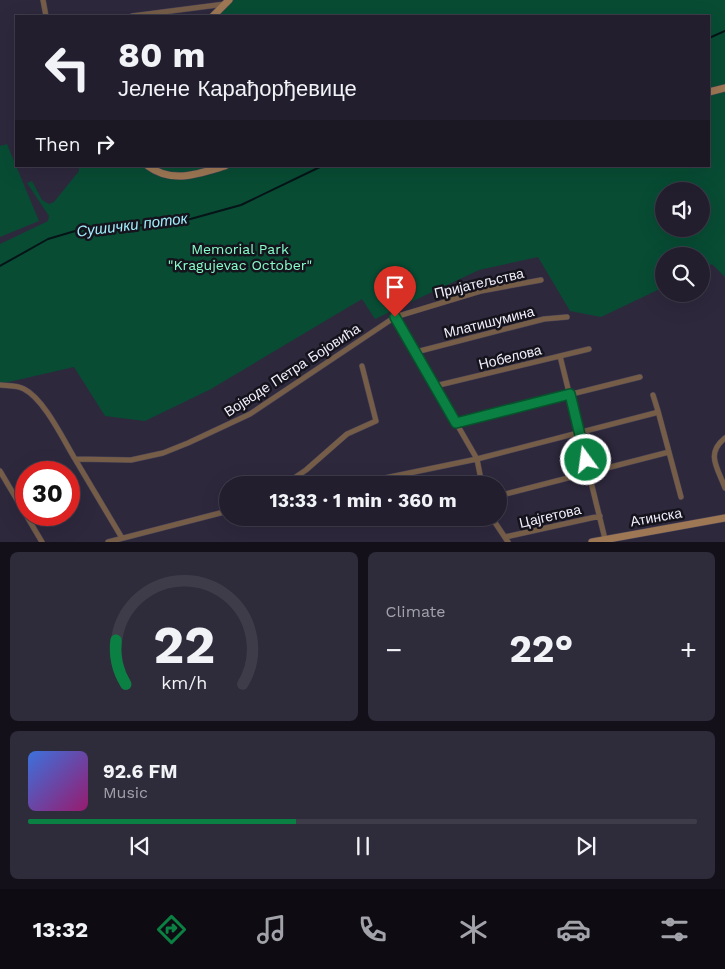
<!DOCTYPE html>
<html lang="en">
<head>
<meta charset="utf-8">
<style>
	:root { --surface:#221e2e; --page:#2e2b3a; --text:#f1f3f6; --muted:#a2a2aa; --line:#3f3c4a; --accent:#0b8043 }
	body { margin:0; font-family:"Work Sans",sans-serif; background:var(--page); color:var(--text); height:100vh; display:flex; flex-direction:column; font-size:19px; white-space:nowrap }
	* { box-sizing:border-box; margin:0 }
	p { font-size:16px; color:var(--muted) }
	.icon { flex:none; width:28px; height:28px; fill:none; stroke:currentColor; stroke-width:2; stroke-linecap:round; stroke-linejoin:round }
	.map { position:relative; height:542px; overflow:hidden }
	.panel { display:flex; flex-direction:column; gap:10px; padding:10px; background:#131019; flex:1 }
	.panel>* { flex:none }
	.hud { position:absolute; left:15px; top:15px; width:695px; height:152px; border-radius:0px; box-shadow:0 5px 20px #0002,0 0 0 1px var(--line); background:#221e2e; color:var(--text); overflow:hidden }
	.tools { position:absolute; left:655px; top:182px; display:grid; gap:10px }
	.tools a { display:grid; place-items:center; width:55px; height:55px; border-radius:50%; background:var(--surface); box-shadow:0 5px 20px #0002,0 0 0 1px var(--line); font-size:25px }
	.speed { position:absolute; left:15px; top:461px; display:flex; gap:10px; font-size:25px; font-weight:700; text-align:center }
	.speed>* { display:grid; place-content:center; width:65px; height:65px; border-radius:50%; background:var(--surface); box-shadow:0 5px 20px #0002,0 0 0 1px var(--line); line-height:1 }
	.speed .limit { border:8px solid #d22; background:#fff; color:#111 }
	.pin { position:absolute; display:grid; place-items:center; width:42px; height:42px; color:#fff; margin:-51px -21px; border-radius:50% 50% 50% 0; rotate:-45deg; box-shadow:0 0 5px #0007 }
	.pin .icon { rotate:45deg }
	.me { position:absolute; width:55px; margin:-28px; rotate:346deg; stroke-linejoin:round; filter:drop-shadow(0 0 4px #0008) }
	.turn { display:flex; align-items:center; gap:18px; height:105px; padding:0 20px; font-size:22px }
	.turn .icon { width:65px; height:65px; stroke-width:2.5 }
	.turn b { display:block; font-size:35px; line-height:42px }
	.then { display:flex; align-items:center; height:48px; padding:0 20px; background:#0003; gap:10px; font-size:19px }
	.big { font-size:38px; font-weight:700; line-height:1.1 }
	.panel .widget { flex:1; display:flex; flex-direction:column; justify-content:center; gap:8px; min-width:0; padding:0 18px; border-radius:8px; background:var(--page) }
	.panel .dial { align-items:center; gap:0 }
	.dial svg { height:130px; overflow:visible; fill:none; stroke:var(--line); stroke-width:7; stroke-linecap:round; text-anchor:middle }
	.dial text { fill:var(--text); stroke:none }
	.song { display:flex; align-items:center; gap:15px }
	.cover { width:60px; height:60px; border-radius:8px; background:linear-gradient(135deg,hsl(220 70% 55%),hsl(320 70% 35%)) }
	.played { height:5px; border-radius:2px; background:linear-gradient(90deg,var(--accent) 40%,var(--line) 40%) }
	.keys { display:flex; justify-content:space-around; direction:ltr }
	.heat { display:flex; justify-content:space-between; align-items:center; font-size:28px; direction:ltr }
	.panel .tiles { flex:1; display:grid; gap:10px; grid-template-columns:1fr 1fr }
	.widget:last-child { grid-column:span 2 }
	.trip { position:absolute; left:219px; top:476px; width:288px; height:50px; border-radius:25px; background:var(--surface); box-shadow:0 5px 20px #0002,0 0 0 1px var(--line); font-weight:700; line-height:50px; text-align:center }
	.dock { display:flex; height:80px; justify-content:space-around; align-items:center; background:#0e0c12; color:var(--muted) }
	.dock .icon { width:35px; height:35px }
	.dock .active { color:var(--accent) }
	.dock b { font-size:22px; color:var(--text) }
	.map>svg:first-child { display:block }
	.green { fill:#084c34; fill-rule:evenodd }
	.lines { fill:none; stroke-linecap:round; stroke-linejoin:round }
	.stream { stroke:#071417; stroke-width:2 }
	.street-casing { stroke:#4a4458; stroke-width:6 }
	.secondary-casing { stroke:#4a4458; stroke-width:8 }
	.street { stroke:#755d48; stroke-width:5 }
	.secondary { stroke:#9e7855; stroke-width:7 }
	.route-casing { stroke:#07532c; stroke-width:12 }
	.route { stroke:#0b8043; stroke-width:9 }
	.labels { text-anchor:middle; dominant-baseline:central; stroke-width:5; stroke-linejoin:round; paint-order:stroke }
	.park-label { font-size:14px; fill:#87fdc9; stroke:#15131c }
	.street-label { font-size:14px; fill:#f3f0fd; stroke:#15131c }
	.water-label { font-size:15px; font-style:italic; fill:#a2effe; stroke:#15131c }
</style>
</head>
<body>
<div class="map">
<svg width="725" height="542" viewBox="0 0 725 542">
	<rect width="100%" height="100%" fill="#2e283d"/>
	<path class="green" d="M229 0H725V277L712 264 701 269V256H664V287L601 317 570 311 538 257 479 270 375 319 362 299 211 389 145 421 105 416 74 367 0 384V244L48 221 49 216 27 183 32 181 42 200 49 204 54 202 79 171V166H709V16H213ZM664 191H701V229H664Z
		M7 144 39 221 0 237V146Z"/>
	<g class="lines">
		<path class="stream" d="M709 38 725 31
			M0 266 48 239 82 229 176 223 241 205 322 166"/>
		<g class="street-casing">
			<path id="street" d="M43 0 46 16
				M132 16 225 4
				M395 317 477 459 482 485
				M416 352 544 319 567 317
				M560 356 605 539
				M0 385C7 386 17 385 24 389 44 399 63 439 75 459L131 460 163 453 188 443 250 414 395 317 481 291 541 280
				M435 386 589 349
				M658 411 681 497
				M456 423 640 377
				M725 438C705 454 718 468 725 488
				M75 459 122 538
				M0 471 42 542
				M284 485 306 470 347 434 376 421 362 366
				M351 485 477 459 655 413 658 411 653 395
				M498 496 669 452
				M492 518 508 542
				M505 537 600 516
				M108 542 228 511"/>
		</g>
		<g class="secondary-casing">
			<path id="secondary" d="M213 16 229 0
				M709 92 725 88
				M148 166C172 184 198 174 225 166
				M592 542 725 518"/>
		</g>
		<use href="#street" class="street"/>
		<use href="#secondary" class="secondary"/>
	</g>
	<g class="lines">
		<g class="route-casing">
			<path id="route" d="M395 317 456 423 570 394 586 460"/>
		</g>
		<use href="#route" class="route"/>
	</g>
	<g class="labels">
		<g class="park-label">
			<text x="240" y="249">Memorial Park<tspan x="240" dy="16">"Kragujevac October"</tspan></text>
		</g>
		<g class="street-label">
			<text transform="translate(479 283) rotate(-13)">Пријатељства</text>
			<text transform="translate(489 322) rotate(-14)">Млатишумина</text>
			<text transform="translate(510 357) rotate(-14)">Нобелова</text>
			<text transform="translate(292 370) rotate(-33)">Војводе Петра Бојовића</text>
			<text transform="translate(550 516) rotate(-13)">Цајгетова</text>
			<text transform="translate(656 517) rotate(-10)">Атинска</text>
		</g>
		<g class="water-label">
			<text transform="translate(132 225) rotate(-7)">Сушички поток</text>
		</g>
	</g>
</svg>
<div class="tools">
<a><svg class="icon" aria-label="sound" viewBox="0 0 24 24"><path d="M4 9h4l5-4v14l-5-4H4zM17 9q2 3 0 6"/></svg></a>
<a><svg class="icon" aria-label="search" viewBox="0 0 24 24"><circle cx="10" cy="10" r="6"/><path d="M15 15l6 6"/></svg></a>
</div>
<div class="speed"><div class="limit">30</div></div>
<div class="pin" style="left:395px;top:317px;background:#d93025"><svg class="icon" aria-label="arrive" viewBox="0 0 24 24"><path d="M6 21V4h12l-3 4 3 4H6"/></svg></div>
<svg class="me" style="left:586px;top:460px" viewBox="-20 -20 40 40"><circle r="17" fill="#0b8043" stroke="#fff" stroke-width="3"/><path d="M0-11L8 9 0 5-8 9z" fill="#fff"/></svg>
<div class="trip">13:33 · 1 min · 360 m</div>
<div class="hud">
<div class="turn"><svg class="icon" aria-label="left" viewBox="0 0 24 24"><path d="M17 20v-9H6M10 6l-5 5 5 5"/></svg><div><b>80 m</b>Јелене Карађорђевице</div></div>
<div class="then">Then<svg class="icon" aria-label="right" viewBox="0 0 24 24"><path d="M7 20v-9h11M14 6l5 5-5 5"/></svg></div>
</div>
</div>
<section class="panel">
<div class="tiles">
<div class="widget dial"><svg viewBox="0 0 100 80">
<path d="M14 69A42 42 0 1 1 86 69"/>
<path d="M14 69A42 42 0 0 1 8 42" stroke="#0b8043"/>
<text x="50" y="56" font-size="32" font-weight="700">22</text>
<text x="50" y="72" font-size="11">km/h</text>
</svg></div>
<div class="widget"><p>Climate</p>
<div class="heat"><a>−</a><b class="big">22°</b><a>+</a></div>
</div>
<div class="widget">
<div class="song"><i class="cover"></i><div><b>92.6 FM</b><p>Music</p></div></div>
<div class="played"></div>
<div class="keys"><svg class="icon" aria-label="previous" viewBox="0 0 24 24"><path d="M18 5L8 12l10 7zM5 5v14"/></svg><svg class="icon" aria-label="pause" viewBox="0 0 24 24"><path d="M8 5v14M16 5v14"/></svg><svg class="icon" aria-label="next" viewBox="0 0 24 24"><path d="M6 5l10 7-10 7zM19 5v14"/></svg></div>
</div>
</div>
</section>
<nav class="dock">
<b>13:32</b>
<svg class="icon active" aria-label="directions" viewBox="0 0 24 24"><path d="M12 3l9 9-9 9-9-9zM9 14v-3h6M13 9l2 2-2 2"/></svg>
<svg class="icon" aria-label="music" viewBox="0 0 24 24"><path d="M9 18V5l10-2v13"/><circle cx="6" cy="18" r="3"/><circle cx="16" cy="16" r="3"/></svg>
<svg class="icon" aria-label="phone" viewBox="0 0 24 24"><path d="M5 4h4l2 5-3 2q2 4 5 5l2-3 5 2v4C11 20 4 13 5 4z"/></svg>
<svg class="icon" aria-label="climate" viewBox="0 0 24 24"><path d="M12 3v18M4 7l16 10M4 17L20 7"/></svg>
<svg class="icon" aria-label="car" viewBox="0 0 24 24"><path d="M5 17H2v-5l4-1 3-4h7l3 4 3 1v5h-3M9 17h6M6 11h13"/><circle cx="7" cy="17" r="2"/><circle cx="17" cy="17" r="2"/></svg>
<svg class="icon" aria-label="filters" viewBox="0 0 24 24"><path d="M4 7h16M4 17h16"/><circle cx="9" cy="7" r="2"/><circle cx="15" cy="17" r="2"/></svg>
</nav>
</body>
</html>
